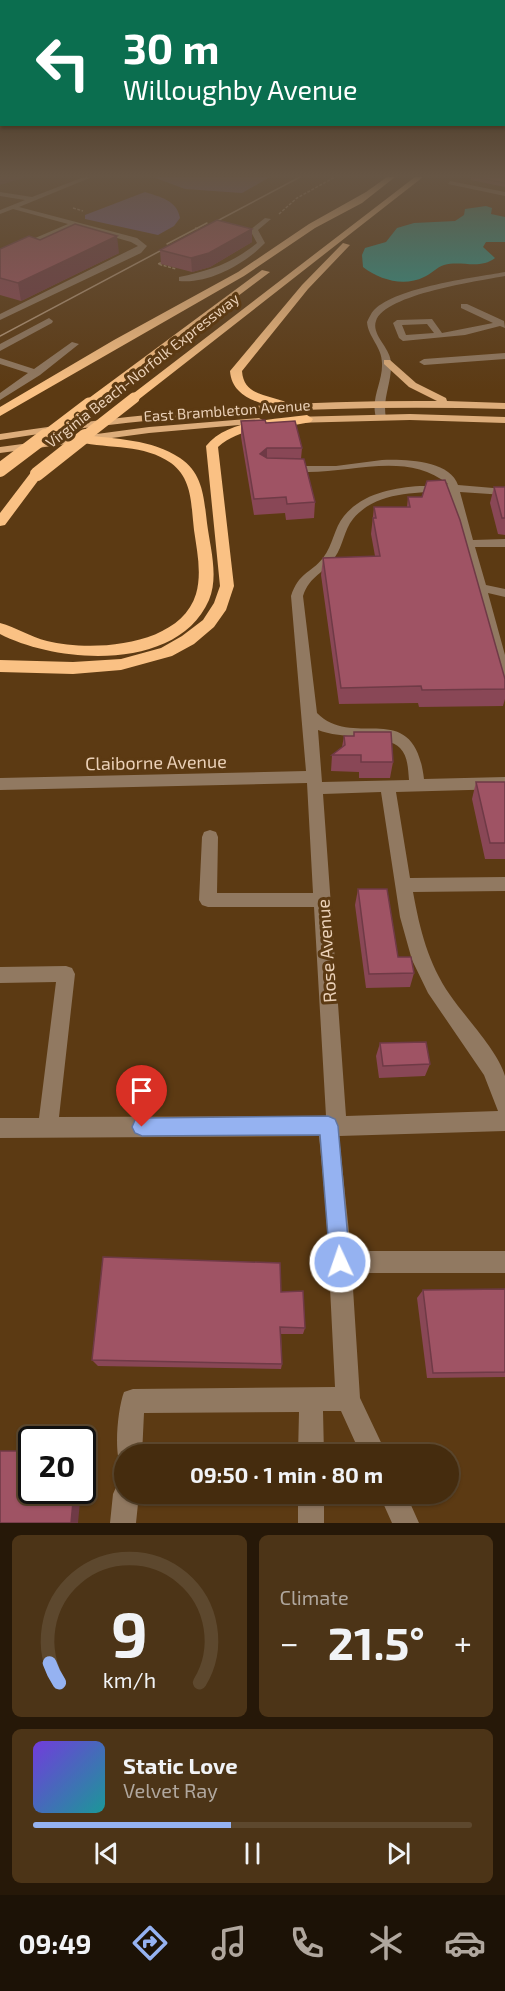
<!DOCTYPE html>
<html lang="en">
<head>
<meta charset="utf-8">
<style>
	:root { --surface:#452c0e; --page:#4c3417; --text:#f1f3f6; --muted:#b0a79e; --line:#5d482e; --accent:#95b2f1 }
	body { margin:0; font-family:"Exo 2",sans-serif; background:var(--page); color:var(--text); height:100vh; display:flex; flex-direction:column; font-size:22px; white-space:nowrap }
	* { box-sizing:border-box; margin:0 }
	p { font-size:20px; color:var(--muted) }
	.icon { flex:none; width:33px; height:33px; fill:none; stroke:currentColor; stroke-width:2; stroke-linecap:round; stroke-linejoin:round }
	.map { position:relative; height:1523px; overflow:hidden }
	.details { display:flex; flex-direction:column; gap:12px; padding:12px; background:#261808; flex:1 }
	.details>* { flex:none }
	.banner { position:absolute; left:0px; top:0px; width:506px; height:126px; box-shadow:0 2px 4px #0004,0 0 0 2px var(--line); background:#0b6e4f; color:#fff; overflow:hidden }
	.speed { position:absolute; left:18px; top:1426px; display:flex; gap:12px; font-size:30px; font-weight:700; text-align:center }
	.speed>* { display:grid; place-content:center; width:78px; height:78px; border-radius:50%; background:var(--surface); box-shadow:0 2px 4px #0004,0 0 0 2px var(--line); line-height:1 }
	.speed .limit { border:3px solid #111; border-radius:9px; background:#fff; color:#111 }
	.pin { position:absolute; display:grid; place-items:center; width:51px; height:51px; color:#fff; margin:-62px -26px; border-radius:50% 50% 50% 0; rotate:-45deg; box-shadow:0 0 6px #0007 }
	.pin .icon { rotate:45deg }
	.me { position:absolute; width:66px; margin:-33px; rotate:357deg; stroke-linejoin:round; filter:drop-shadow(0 0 4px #0008) }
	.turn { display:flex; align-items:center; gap:21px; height:126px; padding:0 24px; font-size:27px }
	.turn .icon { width:78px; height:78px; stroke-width:2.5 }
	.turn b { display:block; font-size:42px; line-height:51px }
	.big { font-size:45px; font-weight:700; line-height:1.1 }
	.details .card { flex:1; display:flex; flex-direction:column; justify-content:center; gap:9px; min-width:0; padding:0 21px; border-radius:9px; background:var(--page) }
	.details .dial { align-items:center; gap:0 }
	.dial svg { height:156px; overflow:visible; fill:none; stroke:var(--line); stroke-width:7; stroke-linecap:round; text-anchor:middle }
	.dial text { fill:var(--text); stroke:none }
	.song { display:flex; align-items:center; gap:18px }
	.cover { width:72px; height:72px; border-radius:9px; background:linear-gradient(135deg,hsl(260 70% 55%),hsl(180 70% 35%)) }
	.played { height:6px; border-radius:3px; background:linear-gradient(90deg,var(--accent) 45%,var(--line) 45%) }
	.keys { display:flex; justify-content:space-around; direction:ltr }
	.heat { display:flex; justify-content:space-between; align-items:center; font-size:33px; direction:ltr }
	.details .tiles { flex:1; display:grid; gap:12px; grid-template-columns:1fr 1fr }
	.card:last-child { grid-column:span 2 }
	.trip { position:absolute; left:114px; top:1444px; width:345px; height:60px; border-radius:30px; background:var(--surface); box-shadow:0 2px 4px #0004,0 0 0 2px var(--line); font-weight:700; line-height:60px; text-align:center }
	.tabs { display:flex; height:96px; justify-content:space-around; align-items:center; background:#1c1206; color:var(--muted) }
	.tabs .icon { width:42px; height:42px }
	.tabs .selected { color:var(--accent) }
	.tabs b { font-size:27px; color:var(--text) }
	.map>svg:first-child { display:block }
	.green { fill:#715889 }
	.water { fill:#239b92 }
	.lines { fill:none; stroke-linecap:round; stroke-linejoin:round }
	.path { stroke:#a98c6c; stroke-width:1.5; stroke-dasharray:3 1.5; stroke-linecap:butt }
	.minor { fill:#917961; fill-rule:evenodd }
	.major { fill:#ddad7b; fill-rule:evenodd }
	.highway { fill:#fac184; fill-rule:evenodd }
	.tram { stroke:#b29577; stroke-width:1.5 }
	.highway-bridge-far1 { stroke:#fac184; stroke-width:11 }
	.highway-bridge { stroke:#fac184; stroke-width:14 }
	.wall { fill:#894756 }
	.shaded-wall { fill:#6f3a46 }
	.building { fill:#9f5364; stroke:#6f3a46; stroke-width:1.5 }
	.route { fill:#95b2f1; stroke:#61749d; stroke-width:1.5 }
	.labels { text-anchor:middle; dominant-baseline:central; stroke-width:6; stroke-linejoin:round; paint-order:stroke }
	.far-street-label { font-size:15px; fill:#ebd1b8; stroke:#5c3a13 }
	.street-label { font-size:18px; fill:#ebd1b8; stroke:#5c3a13 }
</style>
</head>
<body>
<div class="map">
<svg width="505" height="1523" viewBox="0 0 505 1523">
	<rect width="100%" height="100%" fill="#5c3a13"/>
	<path class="green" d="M153 177H270L242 193 185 189Z
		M145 192C160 197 177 200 180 218L174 226 158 235 85 219V215Z"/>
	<path class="water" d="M486 206 492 208 491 214 505 217V242H486L483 247 495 258C480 270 461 260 444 265 437 267 431 274 424 277 404 287 380 280 363 267L362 255 365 248 386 242 397 228 414 223 455 221 464 215 465 209Z"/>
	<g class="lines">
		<path class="path" d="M73 208 83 211
			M279 214 297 198 335 177
			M195 228 204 230
			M165 261 158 264 176 269"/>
		<path class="minor" d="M84 177H92L19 207 137 238 147 246 141 253 0 320V314L138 246 131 242 75 226 0 258V253L68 224 13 209 0 214V210L25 200 0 196V192L32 197Z
			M450 181 505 192V196L448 184Z
			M265 218 271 219 258 230 265 243C245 264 209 284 179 281V277C209 271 233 263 257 243L250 230Z
			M505 272V276C479 281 385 294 376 321 371 335 391 348 391 363 392 383 382 398 386 418L377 420C369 400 383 383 382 363 382 347 368 337 367 322 369 318 371 313 374 310 397 287 472 278 505 272Z
			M461 304H467L504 321 505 328 500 326 465 335 403 341 399 338 393 323 397 320 432 319 442 333 493 323 461 308ZM427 324 434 333 406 335 402 325Z
			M49 318 53 321 52 323 0 351V344Z
			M72 342 79 344 40 375 0 400V393L28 373 0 364V358L34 369Z
			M505 353V359L424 365 419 362 424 359Z
			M382 460C403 459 450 460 458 485L505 489V495L460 492 473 540 505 539V547H475L486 585 505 589V597L488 593 505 655V685L498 680 448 491C416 493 376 491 353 519 344 530 343 546 335 557 324 574 310 575 303 596L317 713C354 751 414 695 424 779L505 777V789L396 792 410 878 505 877V891L413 892C420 930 428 963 450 995 465 1017 498 1051 505 1076 505 1090 505 1116 505 1131L339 1136 351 1251H505V1273H352L360 1398 387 1455H361L341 1411H323L324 1455H298L299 1412 144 1413 142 1455H124V1466L120 1464C114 1448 118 1408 124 1392L133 1389 335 1387 326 1208 319 1136 0 1138V1118H39L56 982 0 983V967L66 966 72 968 75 974 59 1117 326 1116 314 907H208L202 905 199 900 202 837 204 832 210 830 216 832 218 837 217 893H313L307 783 0 790V778L306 771 291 596C299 572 310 574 323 558 333 545 334 528 344 516 363 493 393 488 420 486 429 486 440 486 448 484 407 451 352 473 305 472 297 472 288 474 283 469L288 466H336ZM318 730C339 739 389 735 400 748 408 756 408 769 409 780L322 782ZM381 792 400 917 412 960 428 993 484 1075 498 1111 346 1116 323 794Z
			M124 1482V1494H139L136 1523H110L113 1494 117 1485Z
			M298 1494H324V1523H298Z
			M379 1494H406L419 1523H392Z"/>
		<path class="major" d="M384 360H390L416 383 446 398 447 401 505 403V409C335 404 168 413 0 440V434C145 411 290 400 437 401L409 387 384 364Z
			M410 414 505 417V423L410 420 292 423 287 420 292 417Z
			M259 418 264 421 263 423 149 433 0 453V447L149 427Z"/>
		<path class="highway" d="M387 177H395L362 203 315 228 244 276 0 416V407L114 340 238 272 309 224 366 192Z
			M415 177H423L138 400H130V396Z
			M343 243 350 245 308 289 242 371C244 400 275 393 292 406L286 410C263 404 232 399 230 371L302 285Z
			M262 270 270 272 93 405H85V401Z
			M307 415 313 419 311 422C281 429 243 424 218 447L234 586 226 610 214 627 194 644 172 656 121 670 73 674 0 672V660L73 662 121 659 161 648 182 636 203 620 214 603 220 586 206 446C228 419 275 420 307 415Z
			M83 435C115 439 152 439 180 458 203 473 204 498 207 523 210 547 219 576 209 600 178 672 58 664 0 634V623C16 627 30 637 47 641 91 652 180 647 196 594 202 573 197 551 194 530 191 506 193 479 171 463 144 444 110 449 79 442L77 439Z
			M37 470 43 474 5 525 0 526V513L32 471Z"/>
		<path class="tram" d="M202 229 300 177
			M167 244 207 223
			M0 336 175 243"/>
		<path class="highway-bridge-far1" d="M43 438 89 403
			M83 438 134 398"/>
		<path class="highway-bridge" d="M0 470 45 436
			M37 474 85 436"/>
	</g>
	<path class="wall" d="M470 177H505V187L471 180V177Z
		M40 240 119 253 21 301 0 295V249Z
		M252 242 210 267 192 272 161 264 160 250Z
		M241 421 266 423 302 448 301 459 315 502 314 518 286 520 285 513 254 515 241 437Z
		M494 487H505V535L498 534 490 503Z
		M408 497 505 679V699L503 706 419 707 418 703 339 704 321 575 323 558 375 556 371 534 374 507H407Z
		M354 732 393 762 390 778H359V772L331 771 332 755 342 747 344 736H354Z
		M476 782H505V859H485L472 799Z
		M358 889 398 957 414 973 410 987 366 988 355 905Z
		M380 1043 430 1064 425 1076 379 1078 376 1056Z
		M505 1289V1377L427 1378 417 1298 423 1290Z
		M281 1292 305 1328 303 1334H281L282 1364 281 1369 98 1366 92 1360Z
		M250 1494 284 1503 283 1504 251 1506Z"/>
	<path class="shaded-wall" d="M0 177H27L0 185Z
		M252 229V242L210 267 192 272 191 258Z
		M117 236 119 253 21 301 18 283Z
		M267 448V464L260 454Z
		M82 1452 84 1453 82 1473Z
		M74 1491H81L78 1523H71Z"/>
	<path class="building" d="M474 177H505V183Z
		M217 220 252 229 209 253 191 258 160 250Z
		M75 224 117 236 18 283 0 278V249L29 236 40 240Z
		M265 420 266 423 295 421 302 448H267L260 454 267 458 304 459 315 502 287 504 286 497 254 499 241 421Z
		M445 480 460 520 505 679V689L422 690 421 686 341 688 323 558 380 556 373 518H376L374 507H410L408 497H422L427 481Z
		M494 487H505V518H502Z
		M354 732H391L393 762H361V755H332L345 745 344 736H354Z
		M476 782H505V843H490Z
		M358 889H387L398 957H411L414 973 369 974Z
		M426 1042 430 1064 383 1066 380 1043Z
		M103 1257 280 1263 281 1292 303 1291 305 1328 280 1327 282 1364 92 1360Z
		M505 1289V1372L433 1373 423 1290Z
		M0 1451H32V1491H74L71 1523H0Z
		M250 1494H283L284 1503 251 1505Z"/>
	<linearGradient id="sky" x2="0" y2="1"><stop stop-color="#33200a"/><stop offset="0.45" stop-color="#654"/><stop offset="1" stop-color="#654" stop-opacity="0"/></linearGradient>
	<rect width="505" height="390" fill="url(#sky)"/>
	<path class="route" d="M328 1116 335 1119 338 1126 350 1262 347 1269 340 1272 333 1269 330 1262 320 1135 142 1136 135 1133 132 1127 135 1120 142 1118Z"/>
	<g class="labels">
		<g class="far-street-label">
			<text transform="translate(142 370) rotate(-38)">Virginia Beach-Norfolk Expressway</text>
			<text transform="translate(227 410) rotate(-4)">East Brambleton Avenue</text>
		</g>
		<g class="street-label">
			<text transform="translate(156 762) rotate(-1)">Claiborne Avenue</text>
			<text transform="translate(326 951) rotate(-94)">Rose Avenue</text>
		</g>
	</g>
</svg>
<div class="speed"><div class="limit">20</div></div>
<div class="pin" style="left:142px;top:1127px;background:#d93025"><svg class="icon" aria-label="arrive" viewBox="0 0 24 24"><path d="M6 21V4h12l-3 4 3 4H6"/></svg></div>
<svg class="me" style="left:340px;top:1262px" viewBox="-20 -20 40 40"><circle r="17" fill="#95b2f1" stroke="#fff" stroke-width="3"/><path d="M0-11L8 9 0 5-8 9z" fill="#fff"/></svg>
<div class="trip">09:50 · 1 min · 80 m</div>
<div class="banner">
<div class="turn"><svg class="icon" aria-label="left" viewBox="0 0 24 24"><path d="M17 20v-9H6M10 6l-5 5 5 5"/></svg><div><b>30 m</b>Willoughby Avenue</div></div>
</div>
</div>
<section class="details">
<div class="tiles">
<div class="card dial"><svg viewBox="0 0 100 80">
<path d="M14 69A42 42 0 1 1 86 69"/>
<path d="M14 69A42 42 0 0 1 9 59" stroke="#95b2f1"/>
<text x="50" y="56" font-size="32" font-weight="700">9</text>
<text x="50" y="72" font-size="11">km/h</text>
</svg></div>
<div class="card"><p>Climate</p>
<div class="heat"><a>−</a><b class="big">21.5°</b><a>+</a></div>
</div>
<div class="card">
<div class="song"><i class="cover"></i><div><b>Static Love</b><p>Velvet Ray</p></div></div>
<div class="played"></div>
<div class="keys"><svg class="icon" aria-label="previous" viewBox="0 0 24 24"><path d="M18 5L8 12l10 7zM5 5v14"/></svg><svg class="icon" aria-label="pause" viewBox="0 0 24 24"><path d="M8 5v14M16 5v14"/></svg><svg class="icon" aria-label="next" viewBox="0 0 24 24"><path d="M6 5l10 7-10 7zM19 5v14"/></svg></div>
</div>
</div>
</section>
<nav class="tabs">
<b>09:49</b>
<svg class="icon selected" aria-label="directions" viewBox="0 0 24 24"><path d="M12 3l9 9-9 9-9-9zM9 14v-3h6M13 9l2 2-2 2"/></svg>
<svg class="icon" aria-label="music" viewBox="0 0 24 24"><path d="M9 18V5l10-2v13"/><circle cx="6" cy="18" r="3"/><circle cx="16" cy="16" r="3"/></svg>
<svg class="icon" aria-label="phone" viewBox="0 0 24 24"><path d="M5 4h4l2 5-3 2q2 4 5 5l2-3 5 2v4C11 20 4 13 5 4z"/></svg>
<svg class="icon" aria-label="climate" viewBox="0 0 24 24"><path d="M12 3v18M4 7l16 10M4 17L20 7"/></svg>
<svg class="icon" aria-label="car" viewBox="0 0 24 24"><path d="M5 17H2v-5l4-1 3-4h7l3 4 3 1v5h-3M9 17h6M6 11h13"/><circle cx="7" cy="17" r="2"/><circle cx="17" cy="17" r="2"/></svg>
</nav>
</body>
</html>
